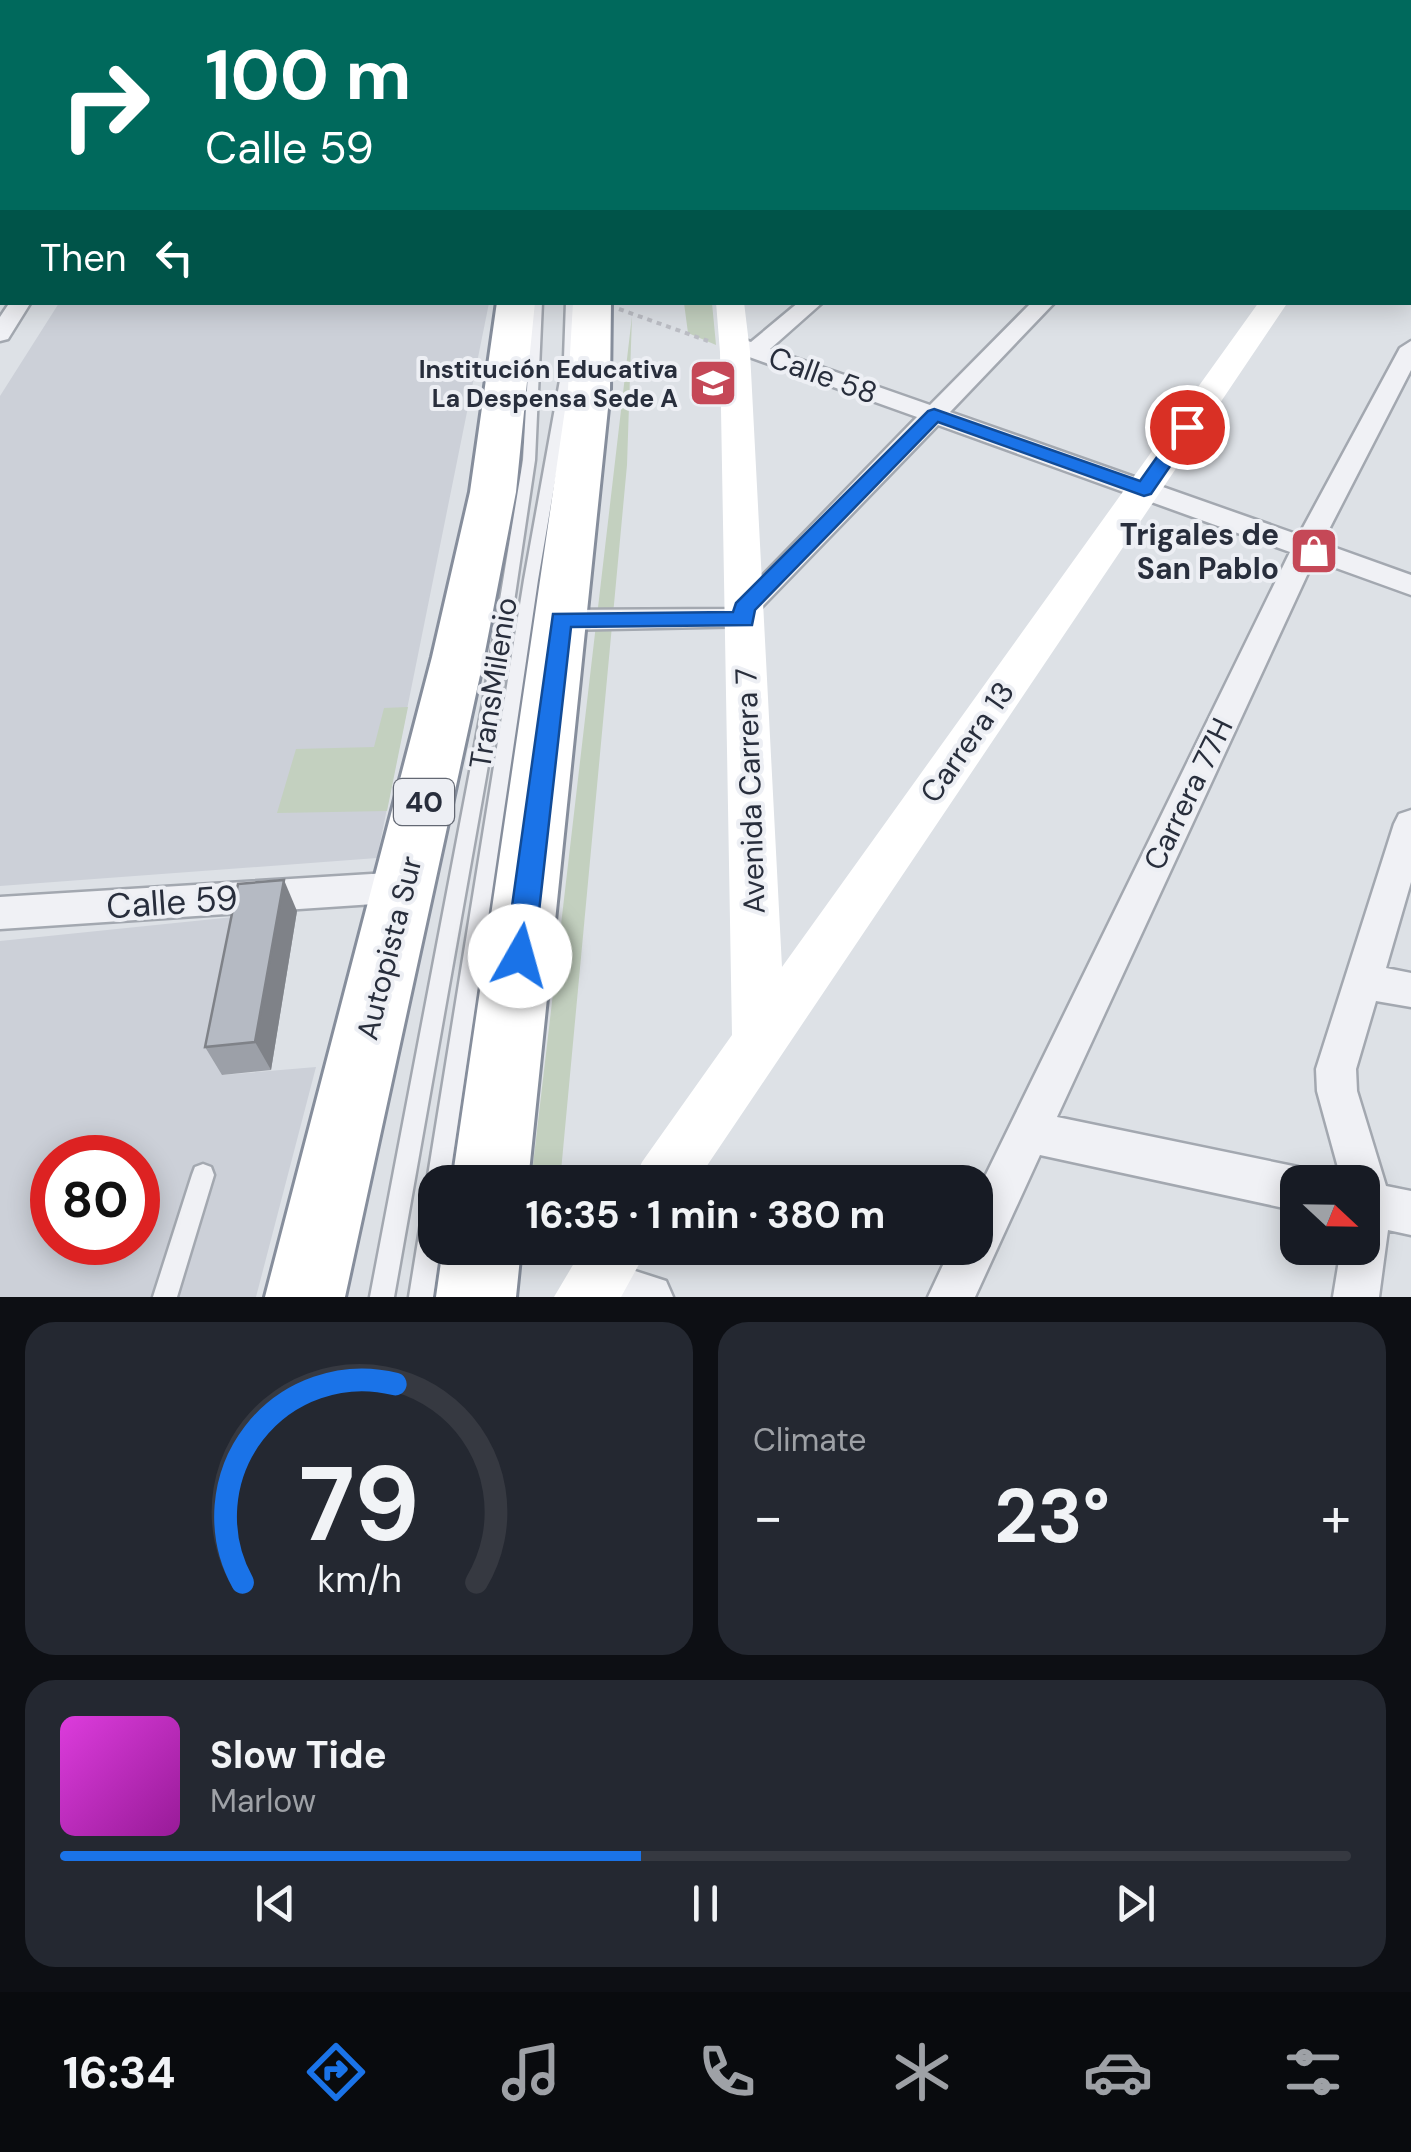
<!DOCTYPE html>
<html lang="en">
<head>
<meta charset="utf-8">
<style>
	:root { --surface:#171b24; --page:#242831; --text:#f1f3f6; --muted:#9ea1a6; --line:#363941; --accent:#1a73e8 }
	body { margin:0; font-family:"DM Sans",sans-serif; background:var(--page); color:var(--text); height:100vh; display:flex; flex-direction:column; font-size:38px; white-space:nowrap }
	* { box-sizing:border-box; margin:0 }
	p { font-size:32px; color:var(--muted) }
	.icon { flex:none; width:55px; height:55px; fill:none; stroke:currentColor; stroke-width:2; stroke-linecap:round; stroke-linejoin:round }
	.map { position:relative; height:1297px; overflow:hidden }
	.drawer { display:flex; flex-direction:column; gap:25px; padding:25px; background:#0d0f14; flex:1 }
	.drawer>* { flex:none }
	.guide { position:absolute; left:0px; top:0px; width:1412px; height:305px; box-shadow:0 5px 25px #0003; background:#00695c; color:#fff; overflow:hidden }
	.needle { width:65px; rotate:112deg }
	.buttons { position:absolute; left:1280px; top:1165px; display:grid; gap:20px }
	.buttons a { display:grid; place-items:center; width:100px; height:100px; border-radius:20px; background:var(--surface); box-shadow:0 5px 25px #0003; font-size:50px }
	.speed { position:absolute; left:30px; top:1135px; display:flex; gap:20px; font-size:50px; font-weight:700; text-align:center }
	.speed>* { display:grid; place-content:center; width:130px; height:130px; border-radius:50%; background:var(--surface); box-shadow:0 5px 25px #0003; line-height:1 }
	.speed .limit { border:15px solid #d22; background:#fff; color:#111 }
	.pin { position:absolute; display:grid; place-items:center; width:85px; height:85px; color:#fff; margin:-42px; border:5px solid #fff; border-radius:50%; box-shadow:0 2px 10px #0007 }
	.me { position:absolute; width:110px; margin:-55px; rotate:7deg; stroke-linejoin:round; filter:drop-shadow(0 0 8px #0008) }
	.turn { display:flex; align-items:center; gap:35px; height:210px; padding:0 40px; font-size:45px }
	.turn .icon { width:130px; height:130px; stroke-width:2.5 }
	.turn b { display:block; font-size:70px; line-height:85px }
	.then { display:flex; align-items:center; height:95px; padding:0 40px; background:#0003; gap:20px; font-size:38px }
	.big { font-size:75px; font-weight:700; line-height:1.1 }
	.drawer .widget { flex:1; display:flex; flex-direction:column; justify-content:center; gap:15px; min-width:0; padding:0 35px; border-radius:30px; background:var(--page) }
	.drawer .dial { align-items:center; gap:0 }
	.dial svg { height:260px; overflow:visible; fill:none; stroke:var(--line); stroke-width:7; stroke-linecap:round; text-anchor:middle }
	.dial text { fill:var(--text); stroke:none }
	.song { display:flex; align-items:center; gap:30px }
	.cover { width:120px; height:120px; border-radius:15px; background:linear-gradient(135deg,hsl(300 70% 55%),hsl(300 70% 35%)) }
	.played { height:10px; border-radius:5px; background:linear-gradient(90deg,var(--accent) 45%,var(--line) 45%) }
	.keys { display:flex; justify-content:space-around; direction:ltr }
	.heat { display:flex; justify-content:space-between; align-items:center; font-size:55px; direction:ltr }
	.drawer .tiles { flex:1; display:grid; gap:25px; grid-template-columns:1fr 1fr }
	.widget:last-child { grid-column:span 2 }
	.trip { position:absolute; left:418px; top:1165px; width:575px; height:100px; border-radius:30px; background:var(--surface); box-shadow:0 5px 25px #0003; font-weight:700; line-height:100px; text-align:center }
	.menu { display:flex; height:160px; justify-content:space-around; align-items:center; background:#090b0e; color:var(--muted) }
	.menu .icon { width:70px; height:70px }
	.menu .selected { color:var(--accent) }
	.menu b { font-size:45px; color:var(--text) }
	.map>svg:first-child { display:block }
	.built { fill:#ccd0d8; fill-rule:evenodd }
	.green { fill:#c3d0bf }
	.lines { fill:none; stroke-linecap:round; stroke-linejoin:round }
	.canal { fill:#9aadc5; fill-rule:evenodd }
	.lane-casing { stroke:#a3a8b0; stroke-width:5 }
	.street-casing { stroke:#a3a8b0; stroke-width:5 }
	.highway-casing { stroke:#868e9c; stroke-width:6 }
	.path { stroke:#bcbec5; stroke-width:4; stroke-dasharray:5 5; stroke-linecap:butt }
	.lane { fill:#f0f1f5; fill-rule:evenodd }
	.street { fill:#f0f1f5; fill-rule:evenodd }
	.secondary { fill:#fff; fill-rule:evenodd }
	.highway { fill:#fff; fill-rule:evenodd }
	.wall { fill:#9ca0a8 }
	.shaded-wall { fill:#7f8288 }
	.building { fill:#b5bac3; stroke:#7f8288; stroke-width:2.5 }
	.route { fill:#1a73e8; stroke:#114b97; stroke-width:2.5 }
	.labels { text-anchor:middle; dominant-baseline:central; stroke-width:8; stroke-linejoin:round; paint-order:stroke }
	.far-poi-label { font-size:25px; font-weight:bold; fill:#282e3c; stroke:#edeff4; text-anchor:end }
	.shield { fill:#edeff4; stroke:#636873; stroke-width:2.5 }
	.shield-label { font-size:28px; font-weight:bold; fill:#282e3c }
	.street-label { font-size:30px; fill:#282e3c; stroke:#edeff4 }
	.poi-label { font-size:30px; font-weight:bold; fill:#282e3c; stroke:#edeff4; text-anchor:end }
	.near-street-label { font-size:35px; fill:#282e3c; stroke:#edeff4 }
</style>
</head>
<body>
<div class="map">
<svg width="1411" height="1297" viewBox="0 0 1411 1297">
	<rect width="100%" height="100%" fill="#dde1e6"/>
	<path class="built" d="M0 0H524L2 2 0 169Z
		M59 303H489L377 858 0 886V396Z
		M253 915 223 1075 316 1067 256 1297H0V941ZM52 1158H138V1242H52Z"/>
	<path class="green" d="M684 303H712L716 345 688 333Z
		M632 316 627 465 560 1182H531Z
		M408 707 387 811 277 813 296 749 374 747 384 708Z"/>
	<g class="lines">
		<path class="canal" d="M0 170 2 171V180H0Z"/>
		<g class="lane-casing">
			<path id="lane" d="M495 0H501V2H495Z
				M563 0H569V2H563Z
				M2 127V134L0 135V128Z
				M532 302H542L535 460 499 703 394 1297H370L483 703 523 460Z
				M566 302H576V358L538 580 449 1182H435V1192L430 1190 427 1182 524 580 564 358Z
				M203 1164 211 1167 214 1175 177 1297H153L192 1175 195 1167Z
				M435 1193V1248H440L433 1297H409L424 1204 427 1196Z"/>
		</g>
		<g class="street-casing">
			<path id="street" d="M735 0H749L750 2H736Z
				M1209 0H1237L1238 2H1211Z
				M1410 29H1411V37H1410Z
				M0 176 2 177V188H0Z
				M10 302H31L8 339 0 341V317Z
				M799 302H823L770 349 930 405 1032 302H1055L950 412 1299 535 1400 348 1411 341V370L1322 543 1411 575V595L1314 560 1057 1117 1298 1167 1313 1174 1317 1182H1298V1211L1040 1155 975 1297H928L951 1248H975V1197L1290 552 938 425 755 614 759 619 754 626 561 630 551 627 546 620 551 613 561 610 730 609 917 417 727 349 724 344 735 337 751 342Z
				M1411 810V882L1386 968 1411 973V1007L1376 1001 1356 1069 1357 1091 1386 1186 1411 1191V1235L1388 1230 1379 1297H1333L1341 1248H1362V1182H1342L1317 1091 1316 1069 1394 824 1399 814Z
				M404 872 417 876 422 887 417 898 404 902 0 929V897Z
				M595 1258 666 1281 673 1297H579L572 1281 579 1265Z"/>
		</g>
		<g class="highway-casing">
			<path id="highway" d="M528 0H552V2H528Z
				M578 0H602V2H578Z
				M497 302H535L516 492 484 657 345 1297H265L432 657 470 492Z
				M573 302H611L610 389 528 1182H452L568 389Z
				M443 1248H521L516 1297H436Z"/>
		</g>
		<path class="path" d="M619 309 708 341"/>
		<use href="#lane" class="lane"/>
		<use href="#street" class="street"/>
		<path class="secondary" d="M669 0H687L688 2H670Z
			M1410 72H1411V84H1410Z
			M1411 106V120L1410 121V107Z
			M1410 273H1411V289H1410Z
			M716 302H744L750 352 782 967 1259 302H1288L696 1182H633L642 1162 732 1035 720 352Z
			M583 1248H648L621 1297H554Z"/>
		<use href="#highway" class="highway"/>
	</g>
	<path class="wall" d="M970 0H1012L1011 2H970Z
		M297 911 271 1070 222 1075 205 1047Z"/>
	<path class="shaded-wall" d="M284 880 297 911 271 1070 255 1042Z"/>
	<path class="building" d="M1165 0H1220L1218 2H1162Z
		M284 880 255 1042 205 1047 238 884Z"/>
	<path class="route" d="M934 409 1140 481 1181 423 1187 421 1197 427 1151 494 1144 496 938 422 755 610 752 625 571 627 534 956 530 965 520 969 510 965 505 956 553 614 733 612 736 603 928 411Z"/>
	<defs>
		<g id="school-square" transform="scale(2.5)"><rect x="-9" y="-9" width="18" height="18" rx="4" fill="#c54857" stroke="#edeff4"/><path d="M0-5L7-2L0 1L-7-2ZM-4 1L0 2.5L4 1V4Q0 6-4 4Z" fill="#fff"/></g>
		<g id="shop-square" transform="scale(2.5)"><rect x="-9" y="-9" width="18" height="18" rx="4" fill="#c54857" stroke="#edeff4"/><path d="M-5-2.5h2.3a2.7 3.5 0 0 1 5.4 0H5L5.5 6h-11ZM-1.5-2.5h3a1.5 2.3 0 0 0-3 0Z" fill="#fff"/></g>
	</defs>
	<g fill-rule="evenodd">
		<use href="#school-square" x="713" y="383"/>
		<use href="#shop-square" x="1314" y="551"/>
	</g>
	<g class="labels">
		<g class="far-poi-label">
			<text x="678" y="369">Institución Educativa<tspan x="678" dy="29">La Despensa Sede A</tspan></text>
		</g>
		<rect class="shield" x="394" y="779" width="60" height="46" rx="8"/>
		<g class="shield-label">
			<text x="424" y="802">40</text>
		</g>
		<g class="street-label">
			<text transform="translate(823 375) rotate(20)">Calle 58</text>
			<text transform="translate(493 683) rotate(-81)">TransMilenio</text>
			<text transform="translate(967 742) rotate(-55)">Carrera 13</text>
			<text transform="translate(750 791) rotate(-92)">Avenida Carrera 7</text>
			<text transform="translate(1188 794) rotate(-64)">Carrera 77H</text>
			<text transform="translate(389 948) rotate(-76)">Autopista Sur</text>
		</g>
		<g class="poi-label">
			<text x="1279" y="534">Trigales de<tspan x="1279" dy="34">San Pablo</tspan></text>
		</g>
		<g class="near-street-label">
			<text transform="translate(172 902) rotate(-4)">Calle 59</text>
		</g>
	</g>
</svg>
<div class="buttons">
<a><svg class="needle" viewBox="-14 -14 28 28"><path d="M0-13l5 13h-10z" fill="#e53935"/><path d="M0 13l5-13h-10z" fill="#9ea1a6"/></svg></a>
</div>
<div class="speed"><div class="limit">80</div></div>
<div class="pin" style="left:1187px;top:427px;background:#d93025"><svg class="icon" aria-label="arrive" viewBox="0 0 24 24"><path d="M6 21V4h12l-3 4 3 4H6"/></svg></div>
<svg class="me" style="left:520px;top:956px" viewBox="-20 -20 40 40"><circle r="19" fill="#fff"/><path d="M0-13L10 11 0 6-10 11z" fill="#1a73e8"/></svg>
<div class="trip">16:35 · 1 min · 380 m</div>
<div class="guide">
<div class="turn"><svg class="icon" aria-label="right" viewBox="0 0 24 24"><path d="M7 20v-9h11M14 6l5 5-5 5"/></svg><div><b>100 m</b>Calle 59</div></div>
<div class="then">Then<svg class="icon" aria-label="left" viewBox="0 0 24 24"><path d="M17 20v-9H6M10 6l-5 5 5 5"/></svg></div>
</div>
</div>
<section class="drawer">
<div class="tiles">
<div class="widget dial"><svg viewBox="0 0 100 80">
<path d="M14 69A42 42 0 1 1 86 69"/>
<path d="M14 69A42 42 0 0 1 61 8" stroke="#1a73e8"/>
<text x="50" y="56" font-size="32" font-weight="700">79</text>
<text x="50" y="72" font-size="11">km/h</text>
</svg></div>
<div class="widget"><p>Climate</p>
<div class="heat"><a>−</a><b class="big">23°</b><a>+</a></div>
</div>
<div class="widget">
<div class="song"><i class="cover"></i><div><b>Slow Tide</b><p>Marlow</p></div></div>
<div class="played"></div>
<div class="keys"><svg class="icon" aria-label="previous" viewBox="0 0 24 24"><path d="M18 5L8 12l10 7zM5 5v14"/></svg><svg class="icon" aria-label="pause" viewBox="0 0 24 24"><path d="M8 5v14M16 5v14"/></svg><svg class="icon" aria-label="next" viewBox="0 0 24 24"><path d="M6 5l10 7-10 7zM19 5v14"/></svg></div>
</div>
</div>
</section>
<nav class="menu">
<b>16:34</b>
<svg class="icon selected" aria-label="directions" viewBox="0 0 24 24"><path d="M12 3l9 9-9 9-9-9zM9 14v-3h6M13 9l2 2-2 2"/></svg>
<svg class="icon" aria-label="music" viewBox="0 0 24 24"><path d="M9 18V5l10-2v13"/><circle cx="6" cy="18" r="3"/><circle cx="16" cy="16" r="3"/></svg>
<svg class="icon" aria-label="phone" viewBox="0 0 24 24"><path d="M5 4h4l2 5-3 2q2 4 5 5l2-3 5 2v4C11 20 4 13 5 4z"/></svg>
<svg class="icon" aria-label="climate" viewBox="0 0 24 24"><path d="M12 3v18M4 7l16 10M4 17L20 7"/></svg>
<svg class="icon" aria-label="car" viewBox="0 0 24 24"><path d="M5 17H2v-5l4-1 3-4h7l3 4 3 1v5h-3M9 17h6M6 11h13"/><circle cx="7" cy="17" r="2"/><circle cx="17" cy="17" r="2"/></svg>
<svg class="icon" aria-label="filters" viewBox="0 0 24 24"><path d="M4 7h16M4 17h16"/><circle cx="9" cy="7" r="2"/><circle cx="15" cy="17" r="2"/></svg>
</nav>
</body>
</html>
